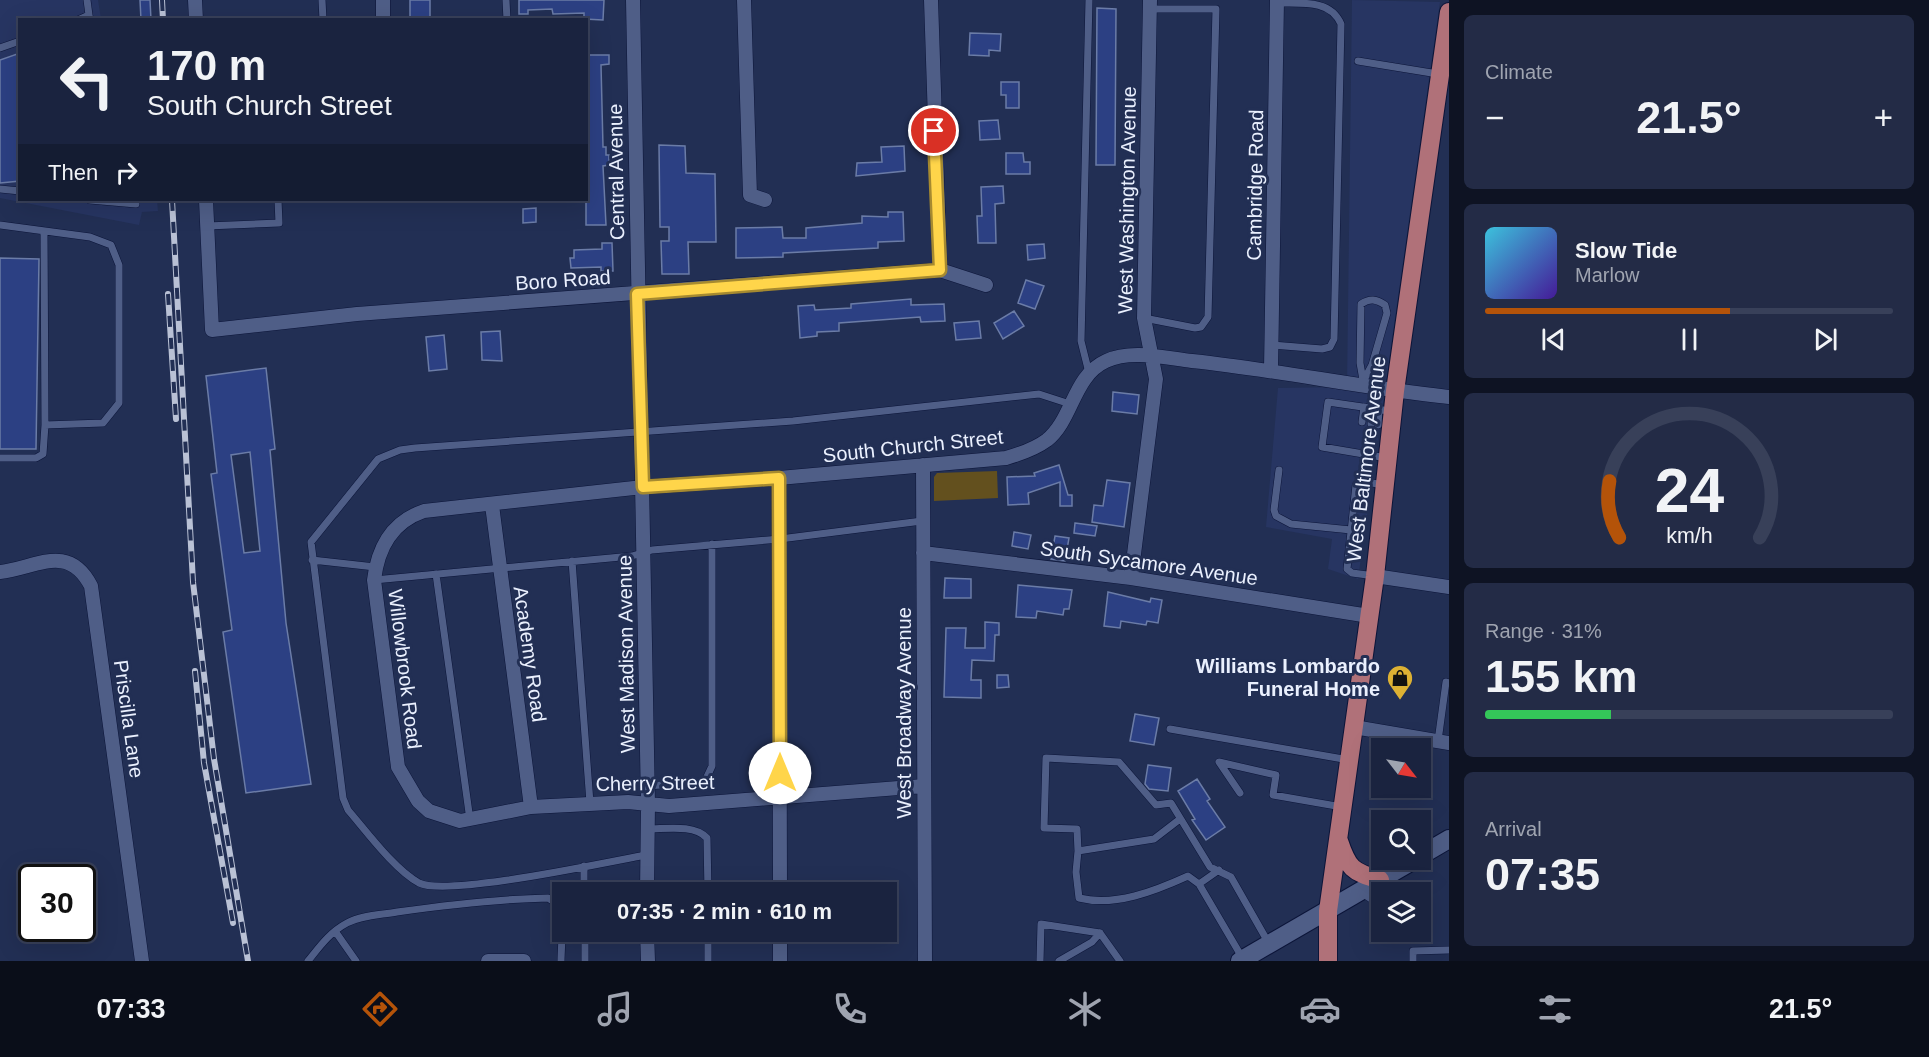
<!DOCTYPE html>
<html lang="en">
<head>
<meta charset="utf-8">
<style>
	:root { --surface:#1a233f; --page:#232b46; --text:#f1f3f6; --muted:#9fa4b0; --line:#384059; --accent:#b45309 }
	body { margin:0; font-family:Arial,sans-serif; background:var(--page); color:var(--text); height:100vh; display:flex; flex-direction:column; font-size:22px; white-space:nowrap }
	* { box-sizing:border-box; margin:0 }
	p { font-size:20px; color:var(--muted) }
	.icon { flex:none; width:33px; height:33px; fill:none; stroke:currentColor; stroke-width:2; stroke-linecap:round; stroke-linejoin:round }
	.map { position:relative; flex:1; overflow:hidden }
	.sheet { display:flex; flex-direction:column; gap:15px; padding:15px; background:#0e1323; width:480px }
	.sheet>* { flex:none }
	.hud { position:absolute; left:18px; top:18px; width:570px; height:183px; border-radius:0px; box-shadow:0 6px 24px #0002,0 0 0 2px var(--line); background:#1a233f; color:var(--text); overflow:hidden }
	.needle { width:39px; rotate:121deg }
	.buttons { position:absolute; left:1371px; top:738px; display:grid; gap:12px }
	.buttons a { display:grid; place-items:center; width:60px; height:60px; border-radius:0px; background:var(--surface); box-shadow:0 6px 24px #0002,0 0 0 2px var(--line); font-size:30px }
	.speed { position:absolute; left:18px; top:864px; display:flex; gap:12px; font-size:30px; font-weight:700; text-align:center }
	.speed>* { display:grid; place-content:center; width:78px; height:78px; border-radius:50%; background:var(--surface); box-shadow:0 6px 24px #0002,0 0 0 2px var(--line); line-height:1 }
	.speed .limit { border:3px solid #111; border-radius:9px; background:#fff; color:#111 }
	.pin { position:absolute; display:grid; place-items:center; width:51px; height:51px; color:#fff; margin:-26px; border:3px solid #fff; border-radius:50%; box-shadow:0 2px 6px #0007 }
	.me { position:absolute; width:66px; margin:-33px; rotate:0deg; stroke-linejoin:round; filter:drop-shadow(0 0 4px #0008) }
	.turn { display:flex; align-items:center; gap:21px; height:126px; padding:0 30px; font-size:27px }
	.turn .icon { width:78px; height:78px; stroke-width:2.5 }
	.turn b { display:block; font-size:42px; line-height:51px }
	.then { display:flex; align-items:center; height:57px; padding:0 30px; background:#0003; gap:12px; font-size:22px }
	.big { font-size:45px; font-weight:700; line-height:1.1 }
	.sheet .tile { flex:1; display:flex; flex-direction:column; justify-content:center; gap:9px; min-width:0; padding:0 21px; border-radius:9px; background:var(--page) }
	.sheet .dial { align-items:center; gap:0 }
	.dial svg { height:156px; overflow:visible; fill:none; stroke:var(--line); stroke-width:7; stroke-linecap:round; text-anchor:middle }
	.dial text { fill:var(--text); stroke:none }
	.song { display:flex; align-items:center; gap:18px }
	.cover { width:72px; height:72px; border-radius:9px; background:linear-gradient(135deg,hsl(190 70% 55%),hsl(260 70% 35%)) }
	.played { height:6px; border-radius:3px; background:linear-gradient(90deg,var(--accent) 60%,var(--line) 60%) }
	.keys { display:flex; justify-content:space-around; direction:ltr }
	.heat { display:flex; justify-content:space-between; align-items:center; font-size:33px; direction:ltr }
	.charge { height:9px; border-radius:4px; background:linear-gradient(90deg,#34c759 31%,var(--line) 0) }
	.trip { position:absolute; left:552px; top:882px; width:345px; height:60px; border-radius:0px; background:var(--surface); box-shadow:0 6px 24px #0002,0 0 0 2px var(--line); font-weight:700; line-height:60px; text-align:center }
	.menu { display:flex; height:96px; justify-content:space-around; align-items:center; background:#0a0e19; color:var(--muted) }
	.menu .icon { width:42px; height:42px }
	.menu .selected { color:var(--accent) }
	.menu b { font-size:27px; color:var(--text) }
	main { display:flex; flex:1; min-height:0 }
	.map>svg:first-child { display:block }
	.built { fill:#273562 }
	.green { fill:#63501e }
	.building { fill:#2c4083; stroke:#6b7ca7; stroke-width:1.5; fill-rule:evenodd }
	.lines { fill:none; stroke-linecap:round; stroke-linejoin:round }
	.service-casing { stroke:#0c1539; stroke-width:8 }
	.minor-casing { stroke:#0c1539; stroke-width:15 }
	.secondary-casing { stroke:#0c1539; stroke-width:20 }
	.primary-casing { stroke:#0c1539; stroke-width:20 }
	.service { stroke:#4f5e87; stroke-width:7 }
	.minor { stroke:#4f5e87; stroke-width:14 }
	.secondary { stroke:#4f5e87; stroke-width:18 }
	.primary { stroke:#b07179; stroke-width:18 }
	.rail-casing { stroke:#b9c1d5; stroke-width:6 }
	.rail { stroke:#222f54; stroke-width:4; stroke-dasharray:11; stroke-linecap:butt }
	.route-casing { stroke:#a68a30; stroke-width:15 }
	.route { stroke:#ffd54a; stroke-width:10 }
	.labels { text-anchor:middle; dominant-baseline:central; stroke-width:6; stroke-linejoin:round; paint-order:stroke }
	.street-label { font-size:20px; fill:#eaf0fe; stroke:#222f54 }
	.poi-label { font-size:20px; font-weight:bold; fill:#eaf0fe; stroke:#222f54; text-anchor:end }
</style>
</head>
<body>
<main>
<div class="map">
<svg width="1449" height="961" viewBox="0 0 1449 961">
	<rect width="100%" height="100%" fill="#222f54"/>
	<path class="built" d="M0 0H98L101 19 20 20V200H157L158 211 142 212 139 225 0 198Z
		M1352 0 1440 2 1358 579 1328 569 1332 539 1266 527 1278 388 1347 387Z"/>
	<path class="green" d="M997 471 998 498 934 501V477L937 473Z"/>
	<path class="building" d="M140 0H150L151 20H141Z
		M410 0H430V20H410Z
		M519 0H604L603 20 584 19V13L553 14 552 9 528 10V14H519Z
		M1097 8 1116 9 1115 165H1096Z
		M970 33 1001 34 1000 51 989 50V56L969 55Z
		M20 53V181L0 183V60Z
		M586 55H609V64L601 65 603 147H606V155H609V165L603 166 606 225H586Z
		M1001 82H1019V108H1006V95H1001Z
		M998 120 1000 139 980 140 979 121Z
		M659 145 685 146 686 173 715 174 716 242H688L689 274H662L661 241H669V227H660Z
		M904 146 905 171 856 176 857 163 882 162 881 147Z
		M1006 153H1023L1024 162H1030V174H1006Z
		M1003 186 1004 203 995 204 996 243H978L977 216H982L981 187Z
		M536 208V222L523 223V209Z
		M888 212H903L904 241 878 242V248L783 253V257L736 258V228L782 227 783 238H806V228L862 223V216L888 217Z
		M602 243H612L613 271H601V267L571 268 570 258H574V250L602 249Z
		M1044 244 1045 258 1028 260 1027 245Z
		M0 258 39 259 36 449H0Z
		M1026 280 1044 286 1035 309 1018 303Z
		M911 299V305L944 304 945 321 921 322 920 317 839 323V331L817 332V336L800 338 798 306 814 305 815 310 851 308V304Z
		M1014 311 1024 326 1003 339 994 323Z
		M979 321 981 338 956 340 954 323Z
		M500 331 502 361 482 360 481 332Z
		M444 335 447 369 429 371 426 337Z
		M266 368 275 449 270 450 286 623 311 784 246 793 223 632 232 630 211 474 217 473 206 376ZM250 452 260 551 244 553 231 455Z
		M1113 392 1139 395 1137 414 1112 411Z
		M1059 465 1068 495H1072V506H1060V482L1028 493 1029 504 1008 505 1007 477 1035 476 1034 473Z
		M1107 480 1130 483 1124 527 1092 522 1094 505 1103 506Z
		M1075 523 1097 526 1095 536 1074 533Z
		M1014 532 1031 535 1028 549 1012 546Z
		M1055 536 1069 538 1065 561 1051 559Z
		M945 578 971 579V598H944Z
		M1018 585 1072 590 1069 609H1064L1063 615 1037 611 1036 618 1016 617Z
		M1108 592 1150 602 1151 598 1162 600 1158 623 1147 621 1146 625 1121 621 1120 628 1104 626Z
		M985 622 999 623V635H995L994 661 972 660 971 680H981V698L944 697 946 628H966L965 648H985Z
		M997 675H1008L1009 687 997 688Z
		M1135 714 1159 718 1154 745 1130 741Z
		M1148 765 1171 768 1168 791 1149 789 1145 784Z
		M1197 779 1210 799 1207 801 1225 827 1206 840 1192 820 1195 819 1178 791Z"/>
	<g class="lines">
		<g class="service-casing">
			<path id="service" d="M87 0 89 15
				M322 0 323 20
				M506 0 507 20
				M78 20 89 15 90 20
				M0 48 20 41
				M1358 61 1438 74
				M0 189 20 191
				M90 200 136 204 135 200
				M0 225 90 237 111 245 119 265V403L103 423 45 425 43 454 36 458H0
				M207 226 279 223 278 200
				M44 231 45 425
				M1144 318 1195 328 1201 327 1208 317 1216 9H1150
				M1272 345 1322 349 1330 347 1334 339 1341 24C1331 0 1304 3 1277 3
				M1089 373 1081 341 1089 0
				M1364 386 1360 363 1361 304C1370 298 1376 299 1385 305L1387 313 1372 365 1365 378
				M1362 422 1364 407
				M1371 424 1372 408
				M1378 425 1379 409
				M1387 458 1322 447 1328 402 1390 411
				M1279 470 1274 510 1276 516 1291 524 1351 530
				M312 560 375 567
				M572 561 590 803
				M436 574 470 820
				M1375 576 1352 573 1347 569 1356 485 1361 481 1383 485
				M374 580 632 556 652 550 780 539 922 521
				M1170 729 1349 760
				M1438 741 1446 682 1449 683
				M648 786 699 782 706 779 712 766V544
				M1240 793 1219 762 1276 775 1273 795 1342 807
				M1180 819 1154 839 1078 851 1077 829 1044 828 1046 758 1119 762 1156 805 1171 803 1210 867 1231 877 1268 942
				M648 829C666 829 694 824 707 838L708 892
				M1078 851 1076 872 1079 898C1115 907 1155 891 1188 876L1199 884 1243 959
				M646 855C607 862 447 897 419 883 394 869 367 832 348 810L343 798 311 542 378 459 400 450 415 448 793 421 1039 394 1070 404
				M584 866V892
				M1199 884 1219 870
				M1362 893 1382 906
				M1420 922H1425
				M335 931 356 961
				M585 932V961
				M708 932V961
				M308 961C320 946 330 932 347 923 362 915 381 915 397 912 447 905 498 899 548 898 567 906 561 944 561 961
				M1040 961 1041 924 1100 933
				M1059 961 1092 942 1100 933 1120 961
				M1413 961V951L1449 950"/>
		</g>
		<g class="minor-casing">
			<path id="minor" d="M195 0 196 20
				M383 0V20
				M633 0 648 804 647 892
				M744 0 750 195 765 200
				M931 0 940 270
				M206 200 212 330 357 314 940 270 986 285
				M1271 370 1277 0
				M923 465 925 961
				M779 478 780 892
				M492 505 531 807
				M923 553 1131 578 1369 616
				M0 572C36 568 68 542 91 586L142 961
				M1375 576 1449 587
				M1131 578 1156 379 1144 318 1150 0
				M1354 727 1449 743
				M924 786 669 806 628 802 531 807 460 821 429 811 418 801 398 767 374 580C378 547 392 522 424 511L643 487 779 478 1006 458C1020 454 1035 449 1047 440 1073 419 1073 376 1106 361 1131 349 1165 358 1192 361 1278 370 1363 388 1449 397
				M647 932 648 961
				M488 961H524
				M780 961V932"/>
		</g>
		<g class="secondary-casing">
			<path id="secondary" d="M1420 856 1449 839
				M1240 961 1414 860"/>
		</g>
		<g class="primary-casing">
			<path id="primary" d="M1339 841C1348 868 1352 872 1380 880
				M1328 961V911L1375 576 1395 391 1449 12"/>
		</g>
		<use href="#service" class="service"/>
		<use href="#minor" class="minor"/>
		<use href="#secondary" class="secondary"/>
		<use href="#primary" class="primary"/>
		<g class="rail-casing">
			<path id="rail" d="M162 0 163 20
				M172 200 193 582 214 759 248 961
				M168 294 176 419
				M195 671 204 763 233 923"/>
		</g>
		<use href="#rail" class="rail"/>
	</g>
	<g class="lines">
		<g class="route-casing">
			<path id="route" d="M780 773 779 478 643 487 637 294 940 270 934 131"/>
		</g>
		<use href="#route" class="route"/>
	</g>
	<defs>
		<g id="shop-pin" transform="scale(1.35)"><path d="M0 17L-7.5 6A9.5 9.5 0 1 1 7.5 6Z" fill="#ddb133" stroke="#222f54"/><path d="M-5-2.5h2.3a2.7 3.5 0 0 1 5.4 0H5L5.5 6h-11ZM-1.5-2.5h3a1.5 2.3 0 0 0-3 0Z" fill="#111"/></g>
	</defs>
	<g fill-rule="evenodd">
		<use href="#shop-pin" x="1400" y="678"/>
	</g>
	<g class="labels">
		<g class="street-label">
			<text transform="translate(616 172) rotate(-91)">Central Avenue</text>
			<text transform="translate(1255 185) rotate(-89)">Cambridge Road</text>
			<text transform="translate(1127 200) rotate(-89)">West Washington Avenue</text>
			<text transform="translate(563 280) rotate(-4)">Boro Road</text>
			<text transform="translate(913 446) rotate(-6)">South Church Street</text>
			<text transform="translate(1366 459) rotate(-83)">West Baltimore Avenue</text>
			<text transform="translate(1149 563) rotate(8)">South Sycamore Avenue</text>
			<text transform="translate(530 654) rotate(82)">Academy Road</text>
			<text transform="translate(626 654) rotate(-91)">West Madison Avenue</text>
			<text transform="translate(405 669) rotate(83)">Willowbrook Road</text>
			<text transform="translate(904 713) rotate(-90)">West Broadway Avenue</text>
			<text transform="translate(129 719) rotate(82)">Priscilla Lane</text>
			<text transform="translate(655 783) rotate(-1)">Cherry Street</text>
		</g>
		<g class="poi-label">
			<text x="1380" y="666">Williams Lombardo<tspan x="1380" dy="23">Funeral Home</tspan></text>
		</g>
	</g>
</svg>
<div class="buttons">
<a><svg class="needle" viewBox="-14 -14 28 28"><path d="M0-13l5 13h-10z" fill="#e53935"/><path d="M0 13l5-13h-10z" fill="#9fa4b0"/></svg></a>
<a><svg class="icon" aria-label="search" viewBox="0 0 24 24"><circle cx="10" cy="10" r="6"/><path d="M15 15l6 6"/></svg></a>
<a><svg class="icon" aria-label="layers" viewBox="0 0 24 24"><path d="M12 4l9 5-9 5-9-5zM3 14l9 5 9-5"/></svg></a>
</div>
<div class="speed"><div class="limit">30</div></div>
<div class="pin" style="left:934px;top:131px;background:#d93025"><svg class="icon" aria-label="arrive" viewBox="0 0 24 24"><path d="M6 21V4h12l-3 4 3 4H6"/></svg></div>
<svg class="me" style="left:780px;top:773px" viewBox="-20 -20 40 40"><circle r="19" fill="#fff"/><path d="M0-13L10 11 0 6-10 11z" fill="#ffd54a"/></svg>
<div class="trip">07:35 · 2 min · 610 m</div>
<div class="hud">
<div class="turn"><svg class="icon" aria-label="left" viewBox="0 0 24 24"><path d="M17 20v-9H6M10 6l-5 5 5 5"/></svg><div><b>170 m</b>South Church Street</div></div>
<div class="then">Then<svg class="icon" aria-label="right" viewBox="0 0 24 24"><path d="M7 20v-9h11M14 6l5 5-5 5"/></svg></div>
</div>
</div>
<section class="sheet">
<div class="tile"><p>Climate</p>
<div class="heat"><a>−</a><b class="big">21.5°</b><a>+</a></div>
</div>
<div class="tile">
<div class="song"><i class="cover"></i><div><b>Slow Tide</b><p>Marlow</p></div></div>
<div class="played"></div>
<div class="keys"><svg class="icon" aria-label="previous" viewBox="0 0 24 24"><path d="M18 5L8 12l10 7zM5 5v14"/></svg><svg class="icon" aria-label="pause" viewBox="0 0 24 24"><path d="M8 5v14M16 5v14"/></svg><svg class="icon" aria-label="next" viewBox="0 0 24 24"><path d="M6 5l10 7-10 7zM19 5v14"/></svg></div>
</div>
<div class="tile dial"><svg viewBox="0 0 100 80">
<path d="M14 69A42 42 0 1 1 86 69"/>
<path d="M14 69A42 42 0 0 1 9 40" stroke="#b45309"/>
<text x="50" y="56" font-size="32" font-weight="700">24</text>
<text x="50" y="72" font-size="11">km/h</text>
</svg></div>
<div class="tile"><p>Range · 31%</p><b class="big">155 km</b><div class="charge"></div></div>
<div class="tile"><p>Arrival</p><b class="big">07:35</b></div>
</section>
</main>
<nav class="menu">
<b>07:33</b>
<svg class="icon selected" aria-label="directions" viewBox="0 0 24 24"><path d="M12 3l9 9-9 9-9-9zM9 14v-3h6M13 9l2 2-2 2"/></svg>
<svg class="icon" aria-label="music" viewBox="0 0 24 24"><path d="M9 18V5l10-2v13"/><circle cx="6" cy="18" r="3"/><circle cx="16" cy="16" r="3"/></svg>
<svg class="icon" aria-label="phone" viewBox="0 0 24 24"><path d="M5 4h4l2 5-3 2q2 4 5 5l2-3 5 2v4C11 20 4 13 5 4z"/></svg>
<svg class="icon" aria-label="climate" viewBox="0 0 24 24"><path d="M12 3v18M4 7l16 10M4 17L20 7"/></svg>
<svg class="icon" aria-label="car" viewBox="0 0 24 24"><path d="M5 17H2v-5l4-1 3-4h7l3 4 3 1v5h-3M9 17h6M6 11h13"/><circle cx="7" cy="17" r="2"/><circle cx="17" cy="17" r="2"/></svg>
<svg class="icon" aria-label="filters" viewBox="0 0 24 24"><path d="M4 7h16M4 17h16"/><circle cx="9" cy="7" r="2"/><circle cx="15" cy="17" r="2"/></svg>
<b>21.5°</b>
</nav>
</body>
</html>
